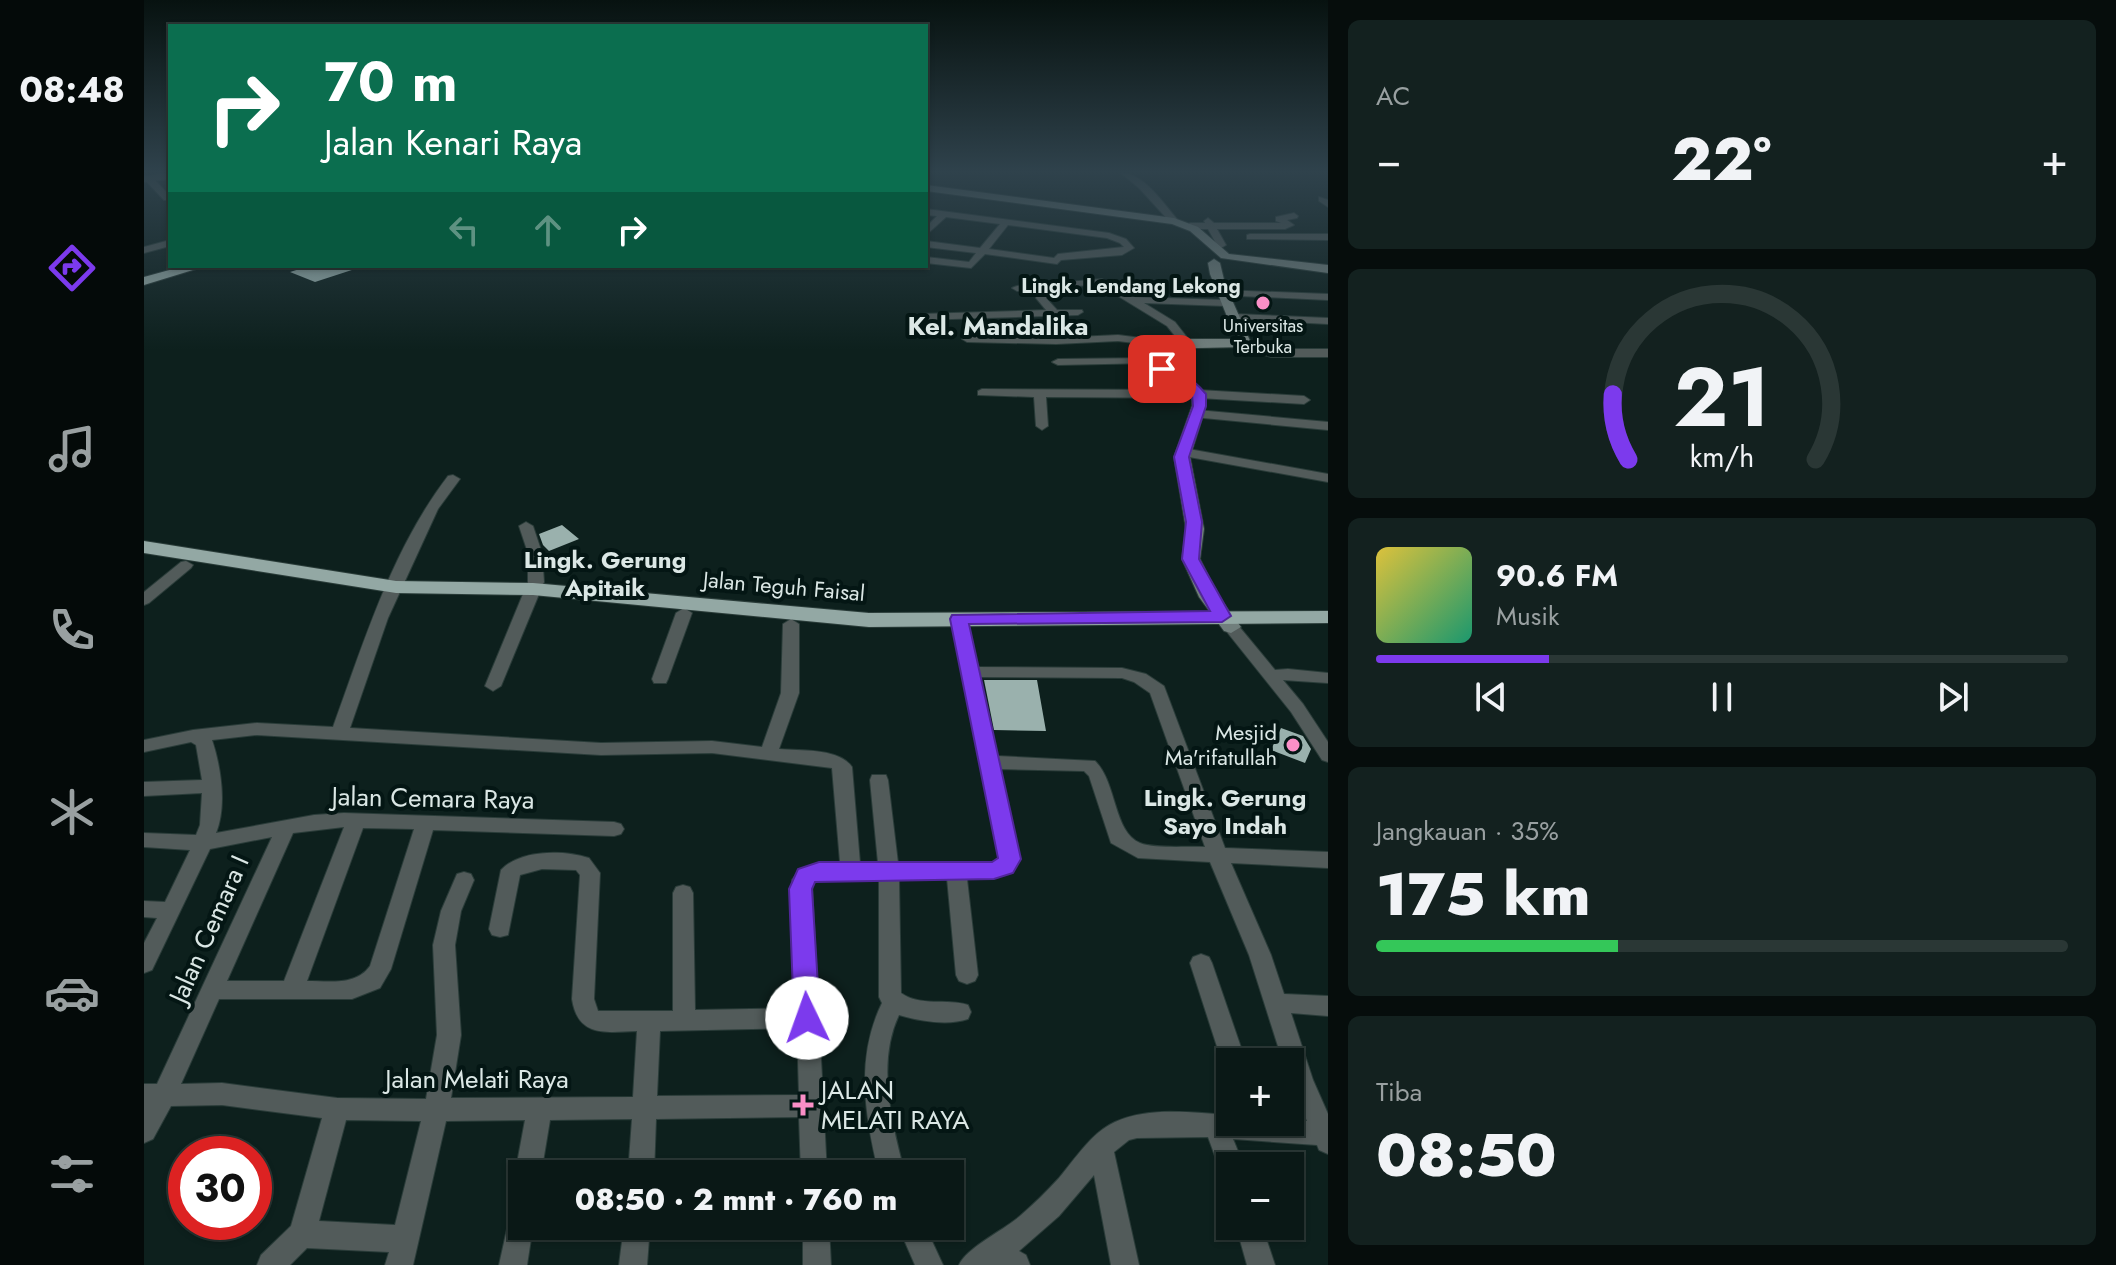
<!DOCTYPE html>
<html lang="id">
<head>
<meta charset="utf-8">
<style>
	:root { --surface:#0a1816; --page:#13211f; --text:#f1f3f6; --muted:#99a0a1; --line:#2a3735; --accent:#7c3aed }
	body { margin:0; font-family:Jost,sans-serif; background:var(--page); color:var(--text); height:100vh; display:flex; flex-direction:column; font-size:30px; white-space:nowrap }
	* { box-sizing:border-box; margin:0 }
	p { font-size:26px; color:var(--muted) }
	.icon { flex:none; width:44px; height:44px; fill:none; stroke:currentColor; stroke-width:2; stroke-linecap:round; stroke-linejoin:round }
	.map { position:relative; flex:1; overflow:hidden }
	.panel { display:flex; flex-direction:column; gap:20px; padding:20px; background:#060d0c; width:788px }
	.panel>* { flex:none }
	.top-card { position:absolute; left:24px; top:24px; width:760px; height:244px; border-radius:0px; box-shadow:0 2px 6px #0004,0 0 0 2px var(--line); background:#0b6e4f; color:#fff; overflow:hidden }
	.tools { position:absolute; left:1072px; top:1048px; display:grid; gap:16px }
	.tools a { display:grid; place-items:center; width:88px; height:88px; border-radius:0px; background:var(--surface); box-shadow:0 2px 6px #0004,0 0 0 2px var(--line); font-size:40px }
	.speed { position:absolute; left:24px; top:1136px; display:flex; gap:16px; font-size:40px; font-weight:700; text-align:center }
	.speed>* { display:grid; place-content:center; width:104px; height:104px; border-radius:50%; background:var(--surface); box-shadow:0 2px 6px #0004,0 0 0 2px var(--line); line-height:1 }
	.speed .limit { border:12px solid #d22; background:#fff; color:#111 }
	.pin { position:absolute; display:grid; place-items:center; width:68px; height:68px; color:#fff; margin:-34px; border-radius:16px; box-shadow:0 4px 12px #0006 }
	.me { position:absolute; width:88px; margin:-44px; rotate:357deg; stroke-linejoin:round; filter:drop-shadow(0 0 6px #0008) }
	.turn { display:flex; align-items:center; gap:28px; height:168px; padding:0 24px; font-size:36px }
	.turn .icon { width:104px; height:104px; stroke-width:2.5 }
	.turn b { display:block; font-size:56px; line-height:68px }
	.lanes { display:flex; align-items:center; height:76px; padding:0 24px; background:#0003; justify-content:center; gap:40px; direction:ltr }
	.lanes .off { opacity:.35 }
	.big { font-size:60px; font-weight:800; line-height:1.1 }
	.panel .card { flex:1; display:flex; flex-direction:column; justify-content:center; gap:12px; min-width:0; padding:0 28px; border-radius:12px; background:var(--page) }
	.panel .dial { align-items:center; gap:0 }
	.dial svg { height:208px; overflow:visible; fill:none; stroke:var(--line); stroke-width:7; stroke-linecap:round; text-anchor:middle }
	.dial text { fill:var(--text); stroke:none }
	.song { display:flex; align-items:center; gap:24px }
	.cover { width:96px; height:96px; border-radius:12px; background:linear-gradient(135deg,hsl(50 70% 55%),hsl(160 70% 35%)) }
	.played { height:8px; border-radius:4px; background:linear-gradient(90deg,var(--accent) 25%,var(--line) 25%) }
	.keys { display:flex; justify-content:space-around; direction:ltr }
	.heat { display:flex; justify-content:space-between; align-items:center; font-size:44px; direction:ltr }
	.charge { height:12px; border-radius:6px; background:linear-gradient(90deg,#34c759 35%,var(--line) 0) }
	.trip { position:absolute; left:364px; top:1160px; width:456px; height:80px; border-radius:0px; background:var(--surface); box-shadow:0 2px 6px #0004,0 0 0 2px var(--line); font-weight:800; line-height:80px; text-align:center }
	main { display:flex; flex:1; min-height:0 }
	.tab-bar { display:flex; flex-direction:column; width:144px; justify-content:space-around; align-items:center; background:#040a09; color:var(--muted) }
	.tab-bar .icon { width:56px; height:56px }
	.tab-bar .on { color:var(--accent) }
	.tab-bar b { font-size:36px; color:var(--text) }
	.map>svg:first-child { display:block }
	.building { fill:#9ab1ad }
	.lines { fill:none; stroke-linecap:round; stroke-linejoin:round }
	.minor-casing { stroke:#2a3c39; stroke-width:2 }
	.tertiary-casing { stroke:#2a3c39; stroke-width:2 }
	.secondary-casing { stroke:#2a3c39; stroke-width:2 }
	.trunk-casing { stroke:#2a3c39; stroke-width:2 }
	.minor { fill:#525b5a; fill-rule:evenodd }
	.tertiary { fill:#525b5a; fill-rule:evenodd }
	.secondary { fill:#717f7d; fill-rule:evenodd }
	.trunk { fill:#93a8a4; fill-rule:evenodd }
	.route { fill:#7c3aed; stroke:#51269a; stroke-width:2 }
	.poi-dot { fill:#fa8fc7; stroke:#041614; stroke-width:3 }
	.labels { text-anchor:middle; dominant-baseline:central; stroke-width:8; stroke-linejoin:round; paint-order:stroke }
	.far-poi-label { font-size:18px; fill:#dbe7e5; stroke:#041614 }
	.far-neighbourhood-label { font-size:20px; font-weight:bold; fill:#dbe7e5; stroke:#041614 }
	.street-label { font-size:22px; fill:#dbe7e5; stroke:#041614 }
	.poi-label { font-size:22px; fill:#dbe7e5; stroke:#041614; text-anchor:end }
	.neighbourhood-label { font-size:24px; font-weight:bold; fill:#dbe7e5; stroke:#041614 }
	.far-district-label { font-size:26px; font-weight:bold; fill:#dbe7e5; stroke:#041614 }
	.near-street-label { font-size:26px; fill:#dbe7e5; stroke:#041614 }
	.near-poi-label { font-size:26px; fill:#dbe7e5; stroke:#041614; text-anchor:start }
</style>
</head>
<body>
<main>
<nav class="tab-bar">
<b>08:48</b>
<svg class="icon on" aria-label="directions" viewBox="0 0 24 24"><path d="M12 3l9 9-9 9-9-9zM9 14v-3h6M13 9l2 2-2 2"/></svg>
<svg class="icon" aria-label="music" viewBox="0 0 24 24"><path d="M9 18V5l10-2v13"/><circle cx="6" cy="18" r="3"/><circle cx="16" cy="16" r="3"/></svg>
<svg class="icon" aria-label="phone" viewBox="0 0 24 24"><path d="M5 4h4l2 5-3 2q2 4 5 5l2-3 5 2v4C11 20 4 13 5 4z"/></svg>
<svg class="icon" aria-label="climate" viewBox="0 0 24 24"><path d="M12 3v18M4 7l16 10M4 17L20 7"/></svg>
<svg class="icon" aria-label="car" viewBox="0 0 24 24"><path d="M5 17H2v-5l4-1 3-4h7l3 4 3 1v5h-3M9 17h6M6 11h13"/><circle cx="7" cy="17" r="2"/><circle cx="17" cy="17" r="2"/></svg>
<svg class="icon" aria-label="filters" viewBox="0 0 24 24"><path d="M4 7h16M4 17h16"/><circle cx="9" cy="7" r="2"/><circle cx="15" cy="17" r="2"/></svg>
</nav>
<div class="map">
<svg width="1184" height="1265" viewBox="0 0 1184 1265">
	<rect width="100%" height="100%" fill="#0d201d"/>
	<path class="building" d="M165 266H214V268L171 282 146 272Z
		M418 525 435 539 405 551 399 545 395 534Z
		M840 680H893L902 731 850 730Z
		M1137 728 1159 736 1167 749 1161 763 1127 750Z"/>
	<g class="lines">
		<g class="minor-casing">
			<path id="minor" d="M1 176H7L26 196V200H20L1 180Z
				M1175 197 1184 200V207L1175 201Z
				M782 209 965 233 982 239 990 248 978 255 917 260 913 264 841 254 827 268 782 263V257L825 262 832 253 782 247V241L836 248 856 224 802 217 782 235V227L793 216 782 215ZM864 225 963 238 976 243 980 247 914 254 910 258 845 249Z
				M1150 213 1154 216 1153 218 1143 220 1150 225 1141 229H1073L1082 245 1077 248 1074 247 1064 229H1046L1042 226 1046 223H1061L1060 221 1064 218 1070 223H1137L1132 221V217Z
				M1106 234H1184V240L1103 239V235Z
				M26 240V246L0 253V247Z
				M958 279 990 297 1082 300 1087 303 1082 306 1000 303 1031 322 1049 345 1044 348 1040 347 1023 326 956 285 924 286 904 292 902 298 913 310H938L939 312 934 315 776 320 771 317 776 314 902 310 892 298 894 291H873L868 288C879 282 894 287 906 285 924 282 940 280 958 279Z
				M1078 290 1184 294V300L1074 295 1073 293Z
				M1091 314 1184 318V324L1087 319V315Z
				M974 335 1014 340 1019 343 1014 346 974 341 912 344 823 342 818 339 823 336 912 338Z
				M1005 358 1009 359V363L914 365 908 362 914 359Z
				M838 389 1055 390 1160 396 1166 400 1160 404 1055 398 902 397 904 426 898 430 892 426 890 397 834 395V391Z
				M1053 410 1184 422V430L1049 417V411Z
				M1039 448 1184 474V482L1034 455 1033 452Z
				M309 475 316 479 294 509 244 618 206 728 457 743 568 741 618 747 637 693 639 624 647 619 655 624V693L635 749C657 751 695 748 708 767L716 863H734L726 780 728 775H742L744 780 754 863H848L856 858 807 619 809 616 815 614 823 619 833 667 978 668 1002 674 1020 686 1081 848 1184 852V868L1087 863 1127 955 1140 994 1184 996V1016L1147 1013 1169 1080 1184 1114V1154L1175 1150 1173 1145 1089 1139 1100 1166H1086V1178L1078 1175 1064 1137 993 1138 985 1140 970 1152 995 1265H967L950 1175 915 1216 875 1251 882 1255 886 1265H815C822 1248 860 1230 876 1216 890 1204 903 1191 915 1178 932 1158 947 1133 971 1122 1005 1106 1050 1113 1086 1115V1122L1163 1121 1146 1082V1062H1139L1105 955 1066 862 994 858 967 843 945 776 940 771 856 769 876 859C864 880 845 879 823 879L834 975 831 981 823 984 815 981 812 975 803 878H755L757 993C776 1007 803 998 824 1005L827 1012 824 1019C804 1026 775 1021 755 1015 732 1063 748 1125 761 1174H735C721 1117 711 1058 738 1003L735 997V878H678L668 884 683 1174H657L655 1117 512 1119 510 1174H484L488 1119 406 1120 397 1174H378V1184L371 1174 381 1120 302 1121 269 1265H241L245 1252 163 1248 146 1265H113L117 1255 147 1226 178 1118 78 1105 27 1106 9 1139 0 1143V1084H13L128 837 66 849 8 970 0 973V943L13 918 0 917V901L21 902 46 850 0 847V833L52 835 56 825 58 793 0 796V782L58 780 52 745 47 742 0 752V740L49 730 113 723 189 727C220 642 248 549 304 476ZM836 677 978 678 990 682 1006 693 1061 847C1044 846 1011 849 996 843 969 832 973 782 951 761L853 756ZM113 735 457 755 568 753 688 768 696 862C678 862 658 863 648 880L652 1008 551 1010 549 893 546 887 539 885 532 887 529 893V1011H454L450 999 456 873 445 858C420 850 377 849 357 870L345 929 348 935 356 937 364 935 376 875 398 869 432 870 436 875 428 999C434 1038 462 1032 493 1031L489 1097 307 1098 317 1035 311 945 317 911 330 880 327 874 320 872 313 874 297 911 289 945 293 1035 282 1099 193 1098 78 1083 37 1084 75 999H208L236 988 247 969 289 830 470 836 477 834 480 829 477 824 470 822 200 813 170 815 72 833C83 806 77 767 68 740ZM200 827 140 981H83L149 833ZM219 828 270 829 226 966C212 986 185 981 163 981ZM653 1028 655 1095 513 1096 516 1031ZM202 1120 277 1121 251 1225 175 1221Z
				M382 522 389 526 398 553 400 582 357 686 349 691 341 686 384 582V553L375 526Z
				M42 561 49 565 47 568 5 603 0 605V592L37 562Z
				M540 608 548 613 524 679 522 683H510L508 679 532 613Z
				M1087 622 1093 624 1131 670 1144 669 1184 673V683L1139 680 1159 704 1184 742V762L1178 760 1147 712 1079 627Z
				M1057 954 1065 957 1068 963 1102 1062H1086V1071L1082 1069 1078 1062 1046 963 1049 957Z
				M378 1198V1226H389L383 1265H355L369 1202Z
				M480 1226H506L503 1265H475Z
				M659 1226H685L687 1265H659Z
				M754 1226H781L799 1265H771Z
				M1092 1226H1118L1131 1265H1103Z"/>
		</g>
		<g class="tertiary-casing">
			<path id="tertiary" d="M26 173V179L0 182V176Z
				M977 173C1000 173 1019 203 1033 219V223H1027L995 188Z
				M1099 340 1128 349H1184V357H1127L1095 347V341Z"/>
		</g>
		<g class="secondary-casing">
			<path id="secondary" d="M782 185 1030 218 1054 227 1085 254 1184 265V273L1077 258 1046 231 1028 224 782 191Z
				M1070 259 1076 263 1081 284 1107 343 1100 347 1009 349C1020 371 1047 374 1062 394V406L1046 457 1060 529 1056 559 1074 596 1097 627 1087 633 1080 631 1055 597 1038 559 1042 529 1030 457 1048 406V395L1007 367 994 347 1010 339H1092L1066 274 1064 263Z"/>
		</g>
		<g class="trunk-casing">
			<path id="trunk" d="M40 266H62L0 285V277Z
				M0 541 252 581 389 583 725 613 1184 611V623L725 627 389 595 252 593 0 553Z"/>
		</g>
		<use href="#minor" class="minor"/>
		<use href="#tertiary" class="tertiary"/>
		<use href="#secondary" class="secondary"/>
		<use href="#trunk" class="trunk"/>
	</g>
	<linearGradient id="sky" x2="0" y2="1"><stop stop-color="#071210"/><stop offset="0.49" stop-color="#2f424c"/><stop offset="1" stop-color="#2f424c" stop-opacity="0"/></linearGradient>
	<rect width="1184" height="350" fill="url(#sky)"/>
	<path class="route" d="M1013 366C1032 365 1050 380 1062 394V406L1045 457 1058 522 1055 559 1087 616 1078 622 825 624 877 859 869 873 850 879 671 882 668 889 676 1018 672 1026 663 1030 654 1026 650 1018 645 889 654 869 675 862H848L854 858 806 619 808 615 1066 611 1038 559 1042 522 1030 457 1049 406 1048 395 1038 384 1013 372Z"/>
	<g class="poi-dot">
		<circle cx="1119" cy="303" r="8"/>
		<circle cx="1149" cy="745" r="8"/>
		<path d="M655 1093h8v8h8v8h-8v8h-8v-8h-8v-8h8z"/>
	</g>
	<g class="labels">
		<g class="far-poi-label">
			<text x="1119" y="326">Universitas<tspan x="1119" dy="21">Terbuka</tspan></text>
		</g>
		<g class="far-neighbourhood-label">
			<text x="987" y="286">Lingk. Lendang Lekong</text>
		</g>
		<g class="street-label">
			<text transform="translate(640 586) rotate(5)">Jalan Teguh Faisal</text>
		</g>
		<g class="poi-label">
			<text x="1133" y="732">Mesjid<tspan x="1133" dy="25">Ma'rifatullah</tspan></text>
		</g>
		<g class="neighbourhood-label">
			<text x="461" y="559">Lingk. Gerung<tspan x="461" dy="28">Apitaik</tspan></text>
			<text x="1081" y="797">Lingk. Gerung<tspan x="1081" dy="28">Sayo Indah</tspan></text>
		</g>
		<g class="far-district-label">
			<text x="854" y="326">Kel. Mandalika</text>
		</g>
		<g class="near-street-label">
			<text transform="translate(289 798) rotate(1)">Jalan Cemara Raya</text>
			<text transform="translate(65 929) rotate(-66)">Jalan Cemara I</text>
			<text x="333" y="1079">Jalan Melati Raya</text>
		</g>
		<g class="near-poi-label">
			<text x="677" y="1090">JALAN<tspan x="677" dy="30">MELATI RAYA</tspan></text>
		</g>
	</g>
</svg>
<div class="tools">
<a>+</a>
<a>−</a>
</div>
<div class="speed"><div class="limit">30</div></div>
<div class="pin" style="left:1018px;top:369px;background:#d93025"><svg class="icon" aria-label="arrive" viewBox="0 0 24 24"><path d="M6 21V4h12l-3 4 3 4H6"/></svg></div>
<svg class="me" style="left:663px;top:1018px" viewBox="-20 -20 40 40"><circle r="19" fill="#fff"/><path d="M0-13L10 11 0 6-10 11z" fill="#7c3aed"/></svg>
<div class="trip">08:50 · 2 mnt · 760 m</div>
<div class="top-card">
<div class="turn"><svg class="icon" aria-label="right" viewBox="0 0 24 24"><path d="M7 20v-9h11M14 6l5 5-5 5"/></svg><div><b>70 m</b>Jalan Kenari Raya</div></div>
<div class="lanes"><svg class="icon off" aria-label="left" viewBox="0 0 24 24"><path d="M17 20v-9H6M10 6l-5 5 5 5"/></svg><svg class="icon off" aria-label="ahead" viewBox="0 0 24 24"><path d="M12 20V5M6 11l6-6 6 6"/></svg><svg class="icon" aria-label="right" viewBox="0 0 24 24"><path d="M7 20v-9h11M14 6l5 5-5 5"/></svg></div>
</div>
</div>
<section class="panel">
<div class="card"><p>AC</p>
<div class="heat"><a>−</a><b class="big">22°</b><a>+</a></div>
</div>
<div class="card dial"><svg viewBox="0 0 100 80">
<path d="M14 69A42 42 0 1 1 86 69"/>
<path d="M14 69A42 42 0 0 1 8 44" stroke="#7c3aed"/>
<text x="50" y="56" font-size="32" font-weight="700">21</text>
<text x="50" y="72" font-size="11">km/h</text>
</svg></div>
<div class="card">
<div class="song"><i class="cover"></i><div><b>90.6 FM</b><p>Musik</p></div></div>
<div class="played"></div>
<div class="keys"><svg class="icon" aria-label="previous" viewBox="0 0 24 24"><path d="M18 5L8 12l10 7zM5 5v14"/></svg><svg class="icon" aria-label="pause" viewBox="0 0 24 24"><path d="M8 5v14M16 5v14"/></svg><svg class="icon" aria-label="next" viewBox="0 0 24 24"><path d="M6 5l10 7-10 7zM19 5v14"/></svg></div>
</div>
<div class="card"><p>Jangkauan · 35%</p><b class="big">175 km</b><div class="charge"></div></div>
<div class="card"><p>Tiba</p><b class="big">08:50</b></div>
</section>
</main>
</body>
</html>
